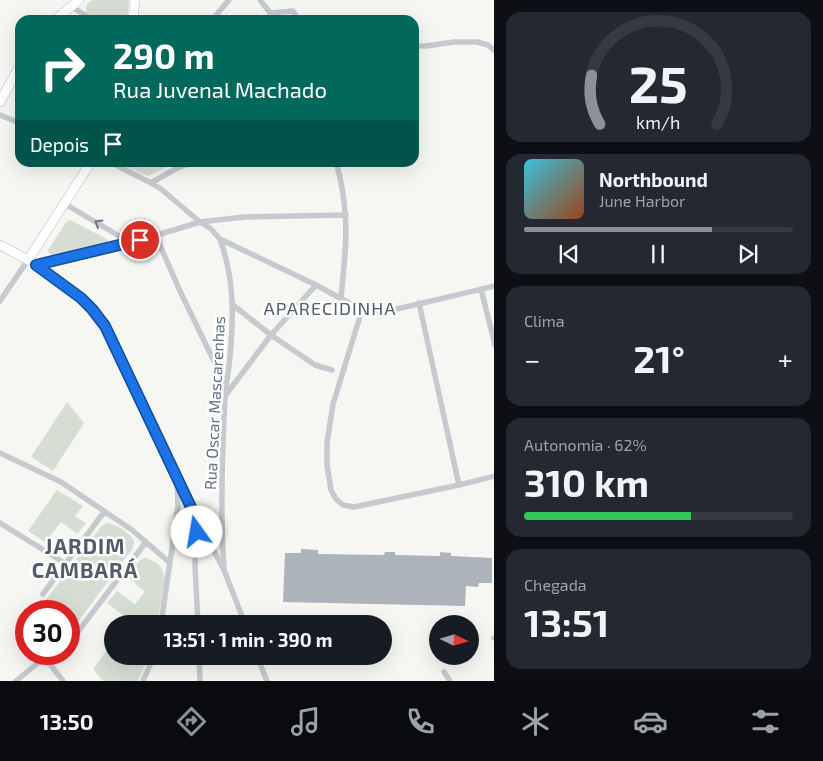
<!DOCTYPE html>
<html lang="pt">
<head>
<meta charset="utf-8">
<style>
	:root { --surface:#171b24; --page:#242831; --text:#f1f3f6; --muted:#9ea1a6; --line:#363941; --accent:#8c9099 }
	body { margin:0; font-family:"Exo 2",sans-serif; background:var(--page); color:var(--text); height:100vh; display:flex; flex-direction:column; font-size:19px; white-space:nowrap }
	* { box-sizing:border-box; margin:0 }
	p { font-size:16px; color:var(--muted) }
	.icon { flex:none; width:28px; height:28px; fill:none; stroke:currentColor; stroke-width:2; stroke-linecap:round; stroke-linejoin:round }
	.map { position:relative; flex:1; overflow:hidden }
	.drawer { display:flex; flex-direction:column; gap:12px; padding:12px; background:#0d0f14; width:329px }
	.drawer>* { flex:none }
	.top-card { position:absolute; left:15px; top:15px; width:404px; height:152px; border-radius:15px; box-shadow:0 5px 20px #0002; background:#00695c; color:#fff; overflow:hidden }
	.needle { width:32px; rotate:95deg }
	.controls { position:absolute; left:429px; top:615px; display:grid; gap:10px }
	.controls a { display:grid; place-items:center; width:50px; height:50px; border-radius:50%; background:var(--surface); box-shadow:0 5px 20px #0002; font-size:25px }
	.speed { position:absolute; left:15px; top:600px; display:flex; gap:10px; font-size:25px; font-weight:700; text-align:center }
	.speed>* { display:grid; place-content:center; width:65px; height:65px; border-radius:50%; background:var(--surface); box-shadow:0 5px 20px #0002; line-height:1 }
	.speed .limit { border:8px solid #d22; background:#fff; color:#111 }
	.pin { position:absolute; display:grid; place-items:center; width:42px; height:42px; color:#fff; margin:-21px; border:2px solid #fff; border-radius:50%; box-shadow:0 1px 5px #0007 }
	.me { position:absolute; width:55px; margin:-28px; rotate:347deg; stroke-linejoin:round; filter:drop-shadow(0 0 4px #0008) }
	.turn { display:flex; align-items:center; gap:18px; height:105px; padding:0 15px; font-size:22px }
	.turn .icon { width:65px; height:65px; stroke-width:2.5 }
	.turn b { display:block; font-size:35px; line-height:42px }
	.then { display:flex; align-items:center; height:48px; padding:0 15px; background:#0003; gap:10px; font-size:19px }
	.big { font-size:38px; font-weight:700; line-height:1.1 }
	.drawer .widget { flex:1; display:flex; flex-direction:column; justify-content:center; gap:8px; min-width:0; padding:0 18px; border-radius:15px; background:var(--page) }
	.drawer .dial { align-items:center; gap:0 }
	.dial svg { height:130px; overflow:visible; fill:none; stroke:var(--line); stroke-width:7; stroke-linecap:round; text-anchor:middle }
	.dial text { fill:var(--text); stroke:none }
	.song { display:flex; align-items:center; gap:15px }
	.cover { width:60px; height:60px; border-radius:8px; background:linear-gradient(135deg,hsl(190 70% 55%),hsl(20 70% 35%)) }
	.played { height:5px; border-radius:2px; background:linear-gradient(90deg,var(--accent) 70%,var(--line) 70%) }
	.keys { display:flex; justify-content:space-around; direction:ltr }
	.heat { display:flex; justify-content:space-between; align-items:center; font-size:28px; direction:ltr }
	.charge { height:8px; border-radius:4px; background:linear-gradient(90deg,#34c759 62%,var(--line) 0) }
	.trip { position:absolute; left:104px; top:615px; width:288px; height:50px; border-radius:25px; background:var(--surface); box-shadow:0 5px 20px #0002; font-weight:700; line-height:50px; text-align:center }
	.menu { display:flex; height:80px; justify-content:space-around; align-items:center; background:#090b0e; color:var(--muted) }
	.menu .icon { width:35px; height:35px }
	.menu .selected { color:var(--accent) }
	.menu b { font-size:22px; color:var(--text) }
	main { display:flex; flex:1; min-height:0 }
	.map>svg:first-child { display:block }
	.green { fill:#d6ded4 }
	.building { fill:#adb3ba }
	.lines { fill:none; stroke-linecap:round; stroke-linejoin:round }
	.secondary-casing { stroke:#b8bcc1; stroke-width:10 }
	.street { stroke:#c6c9cd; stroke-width:5.5 }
	.secondary { stroke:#fff; stroke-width:9 }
	.oneway { stroke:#697689 }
	.route-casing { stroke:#114b97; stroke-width:12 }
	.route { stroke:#1a73e8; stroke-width:9 }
	.labels { text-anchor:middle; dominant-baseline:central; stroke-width:5; stroke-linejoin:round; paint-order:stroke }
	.street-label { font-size:16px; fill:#647285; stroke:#fff }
	.neighbourhood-label { font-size:18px; letter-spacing:1px; fill:#525c6a; stroke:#fff }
	.district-label { font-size:21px; font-weight:bold; letter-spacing:1px; fill:#525c6a; stroke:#fff }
</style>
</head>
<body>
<main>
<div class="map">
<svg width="495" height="681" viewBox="0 0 495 681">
	<rect width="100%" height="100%" fill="#f6f6f3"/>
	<path class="green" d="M92 0H129L127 20H98L87 13 86 9 87 4Z
		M118 163 175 162V163L148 176Z
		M70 220 107 239 108 242C97 248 60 258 49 254L48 250 66 222Z
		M67 402 84 423 53 471 31 457Z
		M57 490 83 506 75 516 86 523 77 534 61 522 45 542 28 531Z
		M106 523C117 524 129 532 134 541L133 548 69 634V611H54L53 609 45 601 100 528Z
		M145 558C157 561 164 567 165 580L157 624H135L107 603 117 591 135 604 145 592 127 576 140 560Z
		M112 643V656H149L138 681H103L93 669Z"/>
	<path class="building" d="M301 549 318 550V554L384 555 385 552H395V555L440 556V552L451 553V556L492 558V583H479L478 587 466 586 465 606 283 602 285 553H301Z"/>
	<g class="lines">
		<g class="secondary-casing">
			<path id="secondary" d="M55 20 79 0
				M133 20 135 0
				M0 102 20 66
				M0 245 28 260 91 162"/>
		</g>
		<path class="street" d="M260 0 276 20
			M71 6 92 20
			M270 13 293 11 299 20
			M212 20 229 0
			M414 46H426L454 42H477L488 45 495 51
			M0 115 20 123
			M110 162 151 183 161 189 200 222 210 228 220 239 316 285 362 310 373 313 384 312 495 286
			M336 162C341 179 344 196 345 213 348 241 343 271 341 299
			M151 183 177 168 195 162
			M65 204 131 243
			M156 236 179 289 226 386
			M220 239C234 279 234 314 230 356 229 370 226 383 225 397 222 454 220 512 224 568
			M36 265 131 243 200 222 244 217 346 215
			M481 289 495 345
			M0 301 28 260 81 298 92 309 105 326 198 521 224 570 245 624
			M419 303 459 485
			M233 305 271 335 315 365 332 370
			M362 310 333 404 327 443V465L331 490 336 499 343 505 354 507 459 485 495 476
			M225 396 271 335 316 285
			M0 453 61 482 132 530 169 562
			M0 523 66 564
			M197 524 195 566 198 624
			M43 594 104 512
			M161 624 178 506 177 480
			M77 633 146 542
			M494 638H495
			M42 654 63 681
			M199 656 200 681
			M257 656 267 681
			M444 672 450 681
			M16 681 45 657
			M143 681 154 656"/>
		<use href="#secondary" class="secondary"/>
	</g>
	<defs><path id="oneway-chevron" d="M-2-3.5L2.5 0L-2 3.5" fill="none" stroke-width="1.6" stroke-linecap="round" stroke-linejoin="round" transform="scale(1.25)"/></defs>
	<use class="oneway" href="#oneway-chevron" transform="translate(98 223) rotate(-150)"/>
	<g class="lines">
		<g class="route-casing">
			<path id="route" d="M140 240 36 265 81 298 92 309 105 326 198 522 197 532"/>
		</g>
		<use href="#route" class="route"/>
	</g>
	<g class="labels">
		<g class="street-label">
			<text transform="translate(214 403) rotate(-87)">Rua Oscar Mascarenhas</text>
		</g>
		<g class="neighbourhood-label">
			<text x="330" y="308">APARECIDINHA</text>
		</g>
		<g class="district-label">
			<text x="85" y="545">JARDIM<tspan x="85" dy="24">CAMBARÁ</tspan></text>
		</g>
	</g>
</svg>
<div class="controls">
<a><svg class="needle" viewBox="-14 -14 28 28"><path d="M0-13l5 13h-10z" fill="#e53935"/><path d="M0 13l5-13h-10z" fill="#9ea1a6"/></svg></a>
</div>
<div class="speed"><div class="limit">30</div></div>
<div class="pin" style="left:140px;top:240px;background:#d93025"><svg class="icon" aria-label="arrive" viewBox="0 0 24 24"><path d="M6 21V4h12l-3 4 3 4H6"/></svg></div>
<svg class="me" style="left:197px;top:532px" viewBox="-20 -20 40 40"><circle r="19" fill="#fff"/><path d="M0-13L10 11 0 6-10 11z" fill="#1a73e8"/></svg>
<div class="trip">13:51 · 1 min · 390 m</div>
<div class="top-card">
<div class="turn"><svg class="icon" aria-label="right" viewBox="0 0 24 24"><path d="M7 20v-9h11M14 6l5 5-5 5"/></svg><div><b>290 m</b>Rua Juvenal Machado</div></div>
<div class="then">Depois<svg class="icon" aria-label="arrive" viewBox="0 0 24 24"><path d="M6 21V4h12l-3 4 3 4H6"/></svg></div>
</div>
</div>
<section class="drawer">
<div class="widget dial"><svg viewBox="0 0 100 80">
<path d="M14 69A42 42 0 1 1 86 69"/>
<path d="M14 69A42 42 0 0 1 9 39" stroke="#8c9099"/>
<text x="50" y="56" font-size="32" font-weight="700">25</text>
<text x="50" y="72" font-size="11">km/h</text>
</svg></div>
<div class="widget">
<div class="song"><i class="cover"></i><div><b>Northbound</b><p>June Harbor</p></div></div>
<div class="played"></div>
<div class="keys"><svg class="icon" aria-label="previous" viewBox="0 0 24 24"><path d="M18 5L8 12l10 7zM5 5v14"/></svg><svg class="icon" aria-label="pause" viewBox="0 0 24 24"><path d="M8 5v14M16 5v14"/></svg><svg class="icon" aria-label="next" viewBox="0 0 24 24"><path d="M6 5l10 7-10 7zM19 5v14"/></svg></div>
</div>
<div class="widget"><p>Clima</p>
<div class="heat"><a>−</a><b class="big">21°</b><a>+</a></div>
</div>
<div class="widget"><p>Autonomia · 62%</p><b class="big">310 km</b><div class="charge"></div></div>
<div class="widget"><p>Chegada</p><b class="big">13:51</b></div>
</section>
</main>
<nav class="menu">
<b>13:50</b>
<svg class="icon selected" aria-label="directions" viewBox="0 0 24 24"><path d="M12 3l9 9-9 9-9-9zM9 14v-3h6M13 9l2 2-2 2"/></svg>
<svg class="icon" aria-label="music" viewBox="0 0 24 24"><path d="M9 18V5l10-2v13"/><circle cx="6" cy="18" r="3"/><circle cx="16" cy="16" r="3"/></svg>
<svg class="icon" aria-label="phone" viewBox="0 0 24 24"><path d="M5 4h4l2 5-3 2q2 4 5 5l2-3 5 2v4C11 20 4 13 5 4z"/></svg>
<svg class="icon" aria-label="climate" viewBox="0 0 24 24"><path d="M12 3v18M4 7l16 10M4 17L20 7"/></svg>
<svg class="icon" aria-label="car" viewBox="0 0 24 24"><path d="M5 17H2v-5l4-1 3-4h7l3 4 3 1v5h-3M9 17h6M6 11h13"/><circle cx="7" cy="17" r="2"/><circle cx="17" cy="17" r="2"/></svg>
<svg class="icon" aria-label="filters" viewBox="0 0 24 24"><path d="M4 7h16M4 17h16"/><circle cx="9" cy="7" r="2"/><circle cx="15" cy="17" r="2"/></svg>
</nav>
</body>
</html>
